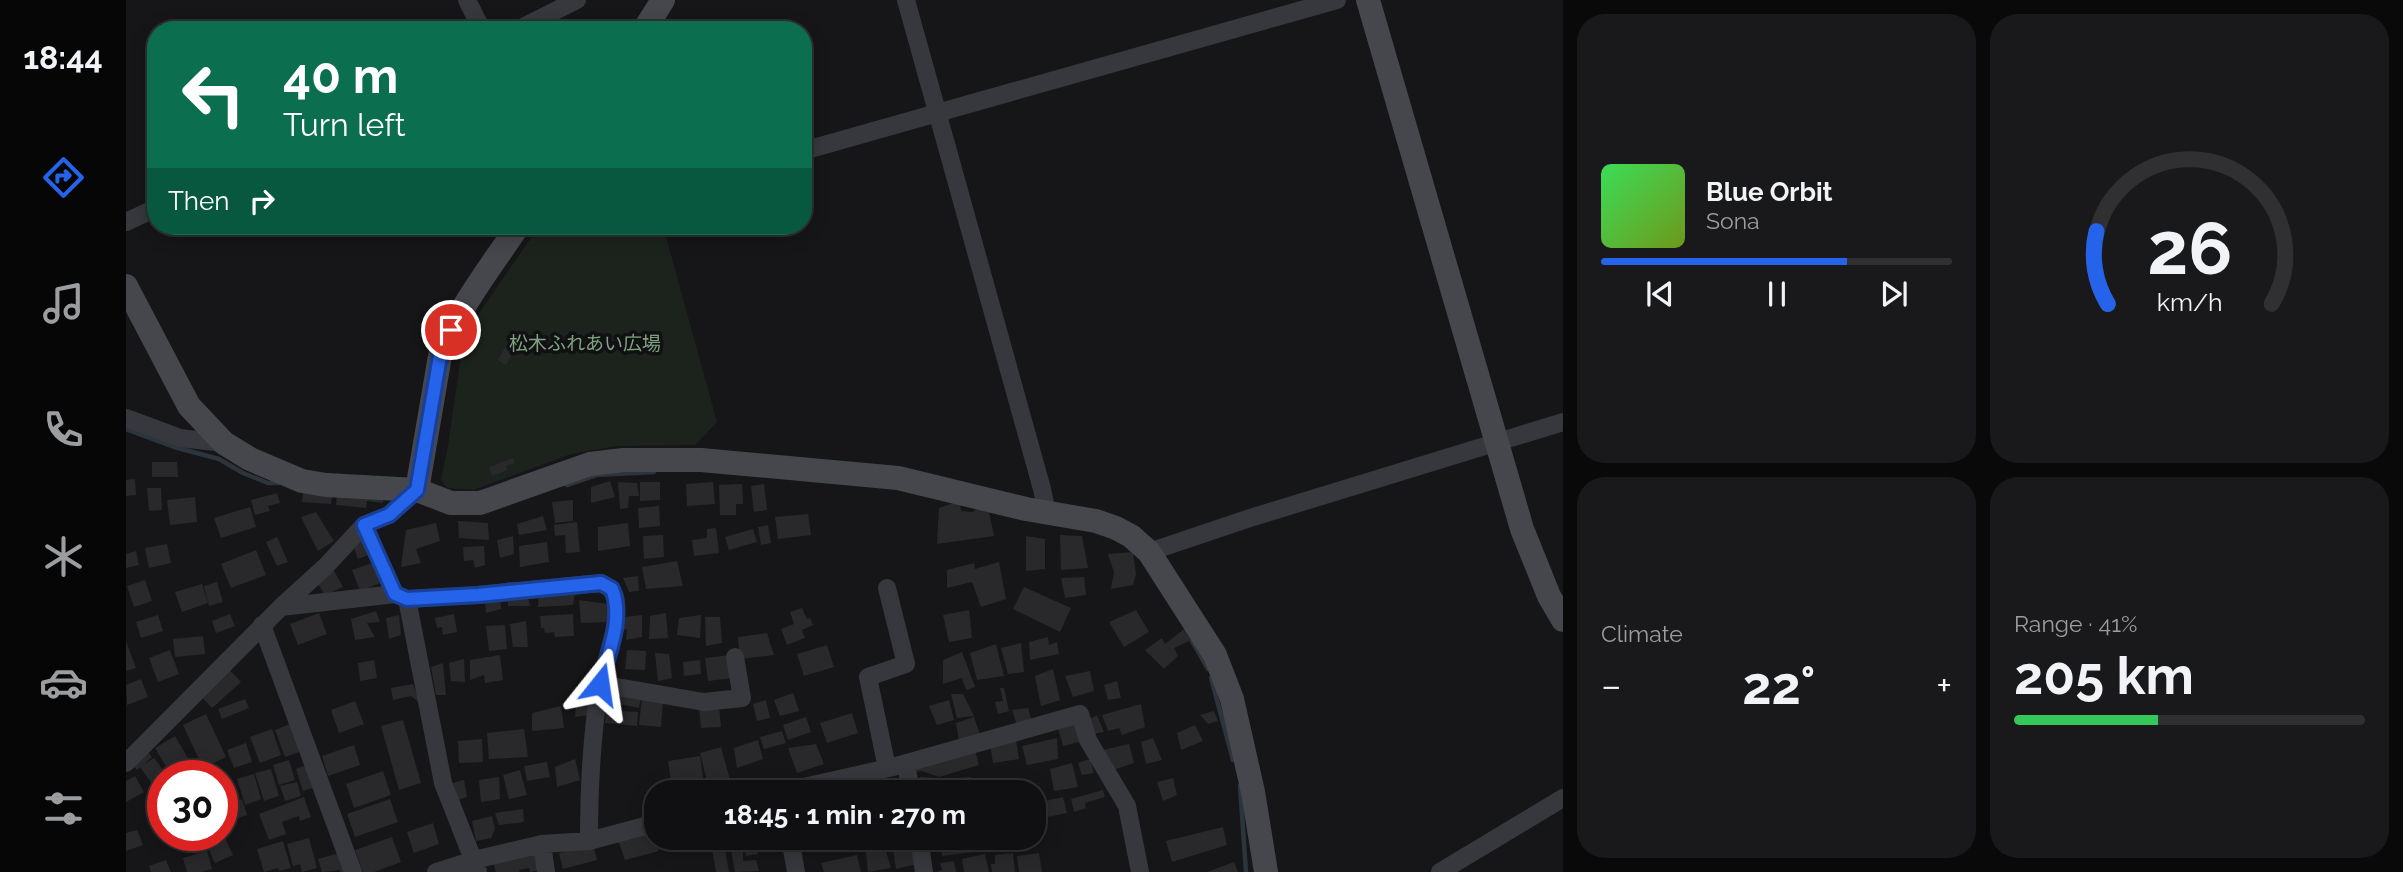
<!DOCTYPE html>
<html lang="en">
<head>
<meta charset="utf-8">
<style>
	:root { --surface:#101012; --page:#19191b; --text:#f1f3f6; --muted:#9c9d9f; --line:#303032; --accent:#2563eb }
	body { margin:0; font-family:Raleway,"Noto Sans JP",sans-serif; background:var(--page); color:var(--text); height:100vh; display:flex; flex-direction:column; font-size:26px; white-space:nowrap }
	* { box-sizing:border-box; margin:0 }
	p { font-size:23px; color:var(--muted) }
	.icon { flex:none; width:38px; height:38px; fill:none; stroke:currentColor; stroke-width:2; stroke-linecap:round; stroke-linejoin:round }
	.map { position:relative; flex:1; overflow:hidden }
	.details { display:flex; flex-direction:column; gap:14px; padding:14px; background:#09090a; width:840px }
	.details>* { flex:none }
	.banner { position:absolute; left:21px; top:21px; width:665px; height:214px; border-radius:28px; box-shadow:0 4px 18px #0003,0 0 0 2px var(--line); background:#0b6e4f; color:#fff; overflow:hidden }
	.speed { position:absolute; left:21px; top:760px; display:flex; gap:14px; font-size:35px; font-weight:700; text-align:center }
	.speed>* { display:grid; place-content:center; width:91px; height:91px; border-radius:50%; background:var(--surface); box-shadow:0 4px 18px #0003,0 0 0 2px var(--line); line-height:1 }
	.speed .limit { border:10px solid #d22; background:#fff; color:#111 }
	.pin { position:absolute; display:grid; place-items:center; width:60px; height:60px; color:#fff; margin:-30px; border:4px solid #fff; border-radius:50%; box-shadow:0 2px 7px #0007 }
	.me { position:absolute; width:77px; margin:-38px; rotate:15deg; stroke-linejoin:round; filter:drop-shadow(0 0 5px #0008) }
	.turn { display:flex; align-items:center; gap:24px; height:147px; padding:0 21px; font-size:32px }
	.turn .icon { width:91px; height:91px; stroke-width:2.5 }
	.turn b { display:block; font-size:49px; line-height:60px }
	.then { display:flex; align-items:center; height:66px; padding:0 21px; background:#0003; gap:14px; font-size:26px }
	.big { font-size:52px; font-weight:700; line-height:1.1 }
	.details .widget { flex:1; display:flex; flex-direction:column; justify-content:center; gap:10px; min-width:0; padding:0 24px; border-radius:28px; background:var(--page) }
	.details .dial { align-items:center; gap:0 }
	.dial svg { height:182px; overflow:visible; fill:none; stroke:var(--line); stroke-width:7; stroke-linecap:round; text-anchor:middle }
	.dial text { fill:var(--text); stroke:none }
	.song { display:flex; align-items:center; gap:21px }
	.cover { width:84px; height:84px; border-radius:10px; background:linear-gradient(135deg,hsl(130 70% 55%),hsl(80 70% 35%)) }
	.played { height:7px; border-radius:4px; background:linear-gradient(90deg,var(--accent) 70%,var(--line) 70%) }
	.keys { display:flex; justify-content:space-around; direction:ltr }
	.heat { display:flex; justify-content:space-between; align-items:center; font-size:38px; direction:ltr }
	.charge { height:10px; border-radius:5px; background:linear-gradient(90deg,#34c759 41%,var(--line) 0) }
	.details .tiles { flex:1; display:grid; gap:14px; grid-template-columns:repeat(2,1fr) }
	.trip { position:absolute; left:518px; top:780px; width:402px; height:70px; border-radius:28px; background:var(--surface); box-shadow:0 4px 18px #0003,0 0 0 2px var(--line); font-weight:700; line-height:70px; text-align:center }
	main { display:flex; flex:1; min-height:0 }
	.dock { display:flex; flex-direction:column; width:126px; justify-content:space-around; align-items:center; background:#060607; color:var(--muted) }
	.dock .icon { width:49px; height:49px }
	.dock .selected { color:var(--accent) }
	.dock b { font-size:32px; color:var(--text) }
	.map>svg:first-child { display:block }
	.green { fill:#1c231d }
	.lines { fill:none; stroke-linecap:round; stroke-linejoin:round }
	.stream { stroke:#2c353c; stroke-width:4.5 }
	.building { fill:#29292c }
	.street { stroke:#37383d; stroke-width:18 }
	.secondary { stroke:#45474d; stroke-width:24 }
	.route-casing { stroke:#184099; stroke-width:18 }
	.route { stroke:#2563eb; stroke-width:12 }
	.labels { text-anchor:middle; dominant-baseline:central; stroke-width:7; stroke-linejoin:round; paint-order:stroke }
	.park-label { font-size:19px; fill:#7fa381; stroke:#111113 }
</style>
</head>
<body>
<main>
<nav class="dock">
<b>18:44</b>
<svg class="icon selected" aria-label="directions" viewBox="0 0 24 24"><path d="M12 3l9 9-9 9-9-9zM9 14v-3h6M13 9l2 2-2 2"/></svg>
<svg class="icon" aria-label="music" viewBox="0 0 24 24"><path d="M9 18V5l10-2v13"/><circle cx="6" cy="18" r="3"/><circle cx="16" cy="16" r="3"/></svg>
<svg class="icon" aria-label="phone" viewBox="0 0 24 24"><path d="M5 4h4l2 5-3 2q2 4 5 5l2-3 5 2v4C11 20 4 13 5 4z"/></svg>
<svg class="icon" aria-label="climate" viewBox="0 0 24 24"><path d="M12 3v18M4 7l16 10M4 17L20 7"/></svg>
<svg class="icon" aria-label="car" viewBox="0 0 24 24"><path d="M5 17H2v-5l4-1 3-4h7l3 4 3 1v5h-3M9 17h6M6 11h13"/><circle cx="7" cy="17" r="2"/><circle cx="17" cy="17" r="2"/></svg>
<svg class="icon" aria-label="filters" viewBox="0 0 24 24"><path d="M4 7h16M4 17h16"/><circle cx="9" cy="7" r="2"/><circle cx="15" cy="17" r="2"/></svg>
</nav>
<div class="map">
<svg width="1437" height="872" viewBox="0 0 1437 872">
	<rect width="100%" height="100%" fill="#161618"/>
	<path class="green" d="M442 226H537L591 422 569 445 490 446 445 454 347 490 321 488 315 480 322 446 336 349 347 322 407 235Z"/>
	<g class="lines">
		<path class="stream" d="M0 429 48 447 93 459 117 473 142 483H153
			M441 485 470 475 528 472
			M1066 641 1082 669
			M1085 678 1107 760
			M1114 786 1120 872"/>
	</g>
	<path class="building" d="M383 340 391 345 380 365 372 360Z
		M387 458 389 463 380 466 382 470 366 476 363 467Z
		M26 462H51L52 477H26Z
		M9 479 10 495 0 496V480Z
		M484 481 489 497 465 503V487Z
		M492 482 511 483 513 496H503L502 508 494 509Z
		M514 482H534V500L514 501Z
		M587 482 589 504 561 506 560 484Z
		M616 484 617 504H610V515H594L593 485Z
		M638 484 641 510 628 512 625 486Z
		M178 486 207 488 205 504 176 502Z
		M21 488H35L36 510 23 511Z
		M211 490 258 496 257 503 241 501 240 508 210 505Z
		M151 493 154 503 142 506 144 511 129 515 125 500Z
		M69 497 71 522 44 525 41 500Z
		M447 500V521L429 523 426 502Z
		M834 501 835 511 846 512 861 503 868 536 811 544 813 508Z
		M533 506 534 526 513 528 512 508Z
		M124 507 130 527 95 538 88 518Z
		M190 512 208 541 192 551 175 517Z
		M682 514 685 535 652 539 649 517Z
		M417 516 421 530 393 535 391 524Z
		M332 521 362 523 363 540 333 538Z
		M451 522 454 552 440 553 439 535 429 536 428 525Z
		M310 523 314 541 290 549 295 563 275 567 280 530Z
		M502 523 504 546 472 551V527Z
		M642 525 645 543 635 545 632 527Z
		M590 528 593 553 568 556 566 540 581 538V529Z
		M627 529 631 542 603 550 599 537Z
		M240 532 248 553 232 559 227 545Z
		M537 535 538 557 518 559 517 536Z
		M934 535 956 536 962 568 935 570Z
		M387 536 388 554 374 558 371 540Z
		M900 536 919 539V569L900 571Z
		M151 537 162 562 151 566 140 542Z
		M421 542 423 562 394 567 393 546Z
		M41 544 45 563 23 568 19 548Z
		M358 546 359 565 349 568 347 560 338 561 337 547Z
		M130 550 140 575 105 588 95 564Z
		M10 551 13 565 0 568V554Z
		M1007 552 1010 574 1007 585 985 589 988 572 982 554Z
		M551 561 557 586 520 589 516 567Z
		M249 562 257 582 234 591 226 570Z
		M873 562 880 599 855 607 846 582 821 588V570L848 563 849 569Z
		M207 569 217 587 199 595 190 581Z
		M512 576 513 591 503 592 497 578Z
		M958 577 960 595 939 598 935 578Z
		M19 580 26 601 8 607 1 586Z
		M451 580 447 605 412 607 413 585Z
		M91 582 97 602 83 606 78 586Z
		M381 582H399L404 606H382Z
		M76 584 82 603 56 612 49 592Z
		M374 585 375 609 360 613 358 588Z
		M898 587 945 608 934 632 887 609Z
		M453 600 482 604 481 622 455 623Z
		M676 608 681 619 684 618 687 625 676 630 679 638 661 645 655 629 668 624 664 612Z
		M843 610 846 638 823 642 817 615Z
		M1010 610 1023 632 998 647 983 622Z
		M250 611 254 622 241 623 249 637 229 640 225 619Z
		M193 613 201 634 172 645 164 624Z
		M540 613 542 638 523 639 524 616Z
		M104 614 109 626 90 633 86 621Z
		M328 614 331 632 317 635 316 627 311 628 309 618Z
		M447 614 448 636 429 637 428 632 419 633 418 628H415L414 616Z
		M32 615 37 631 15 638 10 622Z
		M273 615 275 635 263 639 260 618Z
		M516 615V637L500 640 501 629 496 631 498 617Z
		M575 615 574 638 551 635 553 618Z
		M579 617H594L596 643 580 646Z
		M400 621 402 647H387L384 624Z
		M379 625 381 649 363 651 360 626Z
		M1058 629 1065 640 1048 648 1052 656 1038 669 1019 650 1036 638 1039 644Z
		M641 633 648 655 614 659 612 637Z
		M77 636 79 654 49 657 47 639Z
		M922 637 923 645 931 642 933 654 904 660 903 642Z
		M0 641 10 668 0 671Z
		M895 643 898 672 882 674 875 648Z
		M870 644 878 676 851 680 844 653Z
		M701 645 708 667 678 676 671 654Z
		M44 650 53 674 32 682 23 658Z
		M501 650 520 651 519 670 499 669Z
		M836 652 849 687 840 690 836 678 817 684V660Z
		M529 653 543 654 546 678 532 681Z
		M374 655 377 680 359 683 358 675 344 680V660Z
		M604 655 606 678 582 681 579 658Z
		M338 659 339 682 325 681 323 663Z
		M248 660 251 678 234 681 232 663Z
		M574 660 575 674 558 676 557 662Z
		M317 663 320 695H310L305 667Z
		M102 668 115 682 86 708 73 694Z
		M927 669 934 700 915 706 909 676Z
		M964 671 968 691 947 697 939 676Z
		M15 679 22 697 1 705 0 685Z
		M991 681 995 698 982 700 978 685Z
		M287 684 294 703 285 696 267 700 265 688Z
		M874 688H878L883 711 872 714 869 702 877 701Z
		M496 689 516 692 513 708 493 704Z
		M667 693 673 711 654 716 648 700Z
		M825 694H837L848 716 831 718Z
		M516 697 537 699 535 727 513 725Z
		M119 699 123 708 96 719 92 709Z
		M640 700 644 718 631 721 627 704Z
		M823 700 828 720 811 725 803 706Z
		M229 701 238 724 213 733 205 710Z
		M450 704 463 705V715L449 717Z
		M1015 704 1019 727 996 735 993 728 982 731 976 715Z
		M435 706 438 728 406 731V713Z
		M593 706 595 727 575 728 573 708Z
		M902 708 905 719 891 725 886 710Z
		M480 710 512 712 511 726 479 723Z
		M1088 711 1092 721 1082 724 1074 715Z
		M726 713 732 733 701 743 694 723Z
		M80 714 100 757 77 768 57 725Z
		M971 715 978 732 966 734 964 719Z
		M680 717 685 732 662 740 657 725Z
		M848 717 854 735 833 741 830 723Z
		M951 719 957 741 937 746 931 724Z
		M277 720 295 783 273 790 255 726Z
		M169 722 179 750 159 757 149 730Z
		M1069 725 1077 741 1055 750 1051 733Z
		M146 729 155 755 134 763 124 737Z
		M398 729 402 757 363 759 361 733Z
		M656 731 660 743 638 749 634 737Z
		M49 736 69 770 60 775H45L29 748Z
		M931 738 932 759 901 765 896 746Z
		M1027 738 1036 760 1020 764 1015 742Z
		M356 739 357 762 333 763 332 741Z
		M632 740 637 759 611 768 608 748Z
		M890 740 893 759 867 763 864 744Z
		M120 743 126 762 108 768 101 750Z
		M690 744 698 764 671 773 662 748Z
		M1003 744 1008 763 984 771 977 750Z
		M228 745 234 765 202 776 196 756Z
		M848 746 853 765 813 777 796 771 791 772 789 763Z
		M595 747 604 780 582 785 574 753Z
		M19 749 26 757 17 765 28 758 41 775H37L27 785 14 767 11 770 3 762Z
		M574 756 578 784 546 788 542 761Z
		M449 759 454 780 431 787 429 767Z
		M964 759 968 773 956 775 952 763Z
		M163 760 169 780 153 785 147 765Z
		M421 762 424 777 401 781 398 766Z
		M185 763 193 786 177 791 170 769Z
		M946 763 952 787 928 791 924 769Z
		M145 769 153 796 138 801 129 773Z
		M394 770 401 795 383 799 377 775Z
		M257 771 265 795 228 808 220 784Z
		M128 774 135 799 119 805 111 779Z
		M9 776 18 792 0 802V781Z
		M373 777 374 799 355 802 353 780Z
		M794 777 811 778 810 793H796Z
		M845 777V793H817L816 779Z
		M1047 778 1051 795 1037 801 1031 782Z
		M338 780 341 797 332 800 327 783Z
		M748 781 749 793H734V783Z
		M37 782V805L26 789Z
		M171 782 175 796 159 801 154 786Z
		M977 790 979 797 959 803 960 808 948 812 945 799Z
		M178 797 185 817 174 821 173 816 156 822 160 834 143 840 133 814Z
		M937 797 941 813 912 819 910 803Z
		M116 799 121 815 103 821 97 805Z
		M264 799 272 822 229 837 221 814Z
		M397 809 398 822 373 825 369 813Z
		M366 816 369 829 365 838 350 841 346 821Z
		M307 823 313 844 288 853 281 832Z
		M1097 827 1101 845 1046 862 1040 841Z
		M11 830 17 845 0 851V833Z
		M529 832 533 851 499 860 492 840Z
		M266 837 275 862 248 872H237L229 850Z
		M99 838 107 855 89 863 81 846Z
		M183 838 191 868 176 872 174 864 167 866 161 844Z
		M617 838H630L632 854 620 856Z
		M814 838H908L909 844 816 856Z
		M157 841 165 868 153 871 152 868 138 872 131 849Z
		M467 844 471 860 437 869 433 853Z
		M787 846 791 864 770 869 767 850Z
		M617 848V861L630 860 633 871 609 872 605 850Z
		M759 848 765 868 742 872 740 852Z
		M586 849 599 850 603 872H590Z
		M81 851 86 869 75 872H61L57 858Z
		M217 852 223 872H214V870L196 872 192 859Z
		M410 852 414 870 404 872 403 868 393 870 394 872H370L367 863Z
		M887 853 889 872H866L865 864H869V855Z
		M913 853 916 872H893L891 856Z
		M859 854 863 872H838L836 859Z
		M731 855 735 872H698L695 863Z
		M40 860 45 872H25L23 866Z
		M828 861 830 872H811L816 870 814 863Z
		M1108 862 1112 872H1081Z"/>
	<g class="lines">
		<path class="street" d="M341 0 356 30
			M780 0 916 489 921 513
			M391 30 451 0
			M677 151 1211 0
			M0 222 30 208
			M0 418 54 438 98 443
			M238 525 269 594
			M1023 552 1124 518 1437 422
			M761 588 780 664 742 677 761 768
			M281 599 317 783 352 872
			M155 607 269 594 281 599 352 595 475 583C483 587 489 591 490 602 493 631 479 658 474 686 465 737 463 789 463 841
			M136 625 227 872
			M474 684 578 702 616 698 609 657
			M0 763 155 607 199 567 238 525 263 515 291 490
			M780 763 785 793
			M651 793 767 767 954 714 962 740 1001 806 1014 872
			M664 838 670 872
			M793 838 798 872
			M416 844 420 872
			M310 872 348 860 416 844 463 841 530 823
			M1314 872 1437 798"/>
		<path class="secondary" d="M1242 0 1396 529 1423 596 1437 620
			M518 30 537 0
			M0 286 63 406 98 443 124 459 176 481 200 485 291 490 325 503H354L464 464 497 460H575L772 478 900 509 970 521 990 528 1005 536 1023 552 1089 655 1106 699 1127 792 1140 872
			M291 490 314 356C331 309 365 267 392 226"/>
	</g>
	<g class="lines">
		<g class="route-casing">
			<path id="route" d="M325 330 314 356 291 490 263 515 238 525 269 594 281 599 352 595 475 583 486 589C498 619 482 654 474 684"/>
		</g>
		<use href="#route" class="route"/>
	</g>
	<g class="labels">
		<g class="park-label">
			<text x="459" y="343">松木ふれあい広場</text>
		</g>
	</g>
</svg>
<div class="speed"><div class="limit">30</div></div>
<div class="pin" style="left:325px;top:330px;background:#d93025"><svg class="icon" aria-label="arrive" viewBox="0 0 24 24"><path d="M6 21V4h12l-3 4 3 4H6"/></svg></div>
<svg class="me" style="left:474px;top:684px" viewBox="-20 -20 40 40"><path d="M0-17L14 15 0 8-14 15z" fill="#2563eb" stroke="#fff" stroke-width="4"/></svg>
<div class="trip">18:45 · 1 min · 270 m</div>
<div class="banner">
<div class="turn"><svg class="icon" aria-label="left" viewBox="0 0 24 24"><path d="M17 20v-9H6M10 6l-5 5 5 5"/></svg><div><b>40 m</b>Turn left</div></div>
<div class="then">Then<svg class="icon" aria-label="right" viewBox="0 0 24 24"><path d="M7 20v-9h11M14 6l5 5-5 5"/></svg></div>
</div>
</div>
<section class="details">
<div class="tiles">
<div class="widget">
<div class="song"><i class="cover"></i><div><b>Blue Orbit</b><p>Sona</p></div></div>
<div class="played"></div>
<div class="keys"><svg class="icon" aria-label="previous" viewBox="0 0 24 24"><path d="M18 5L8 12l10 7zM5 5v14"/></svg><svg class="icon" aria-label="pause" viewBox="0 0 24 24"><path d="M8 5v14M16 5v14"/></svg><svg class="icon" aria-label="next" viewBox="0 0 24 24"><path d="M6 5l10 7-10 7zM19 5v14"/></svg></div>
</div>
<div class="widget dial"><svg viewBox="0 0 100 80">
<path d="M14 69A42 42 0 1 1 86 69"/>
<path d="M14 69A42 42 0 0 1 9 37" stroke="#2563eb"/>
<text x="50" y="56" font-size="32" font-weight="700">26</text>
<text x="50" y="72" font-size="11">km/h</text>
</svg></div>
<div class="widget"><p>Climate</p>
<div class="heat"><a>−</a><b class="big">22°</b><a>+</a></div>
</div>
<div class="widget"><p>Range · 41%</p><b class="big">205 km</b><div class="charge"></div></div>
</div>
</section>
</main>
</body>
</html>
